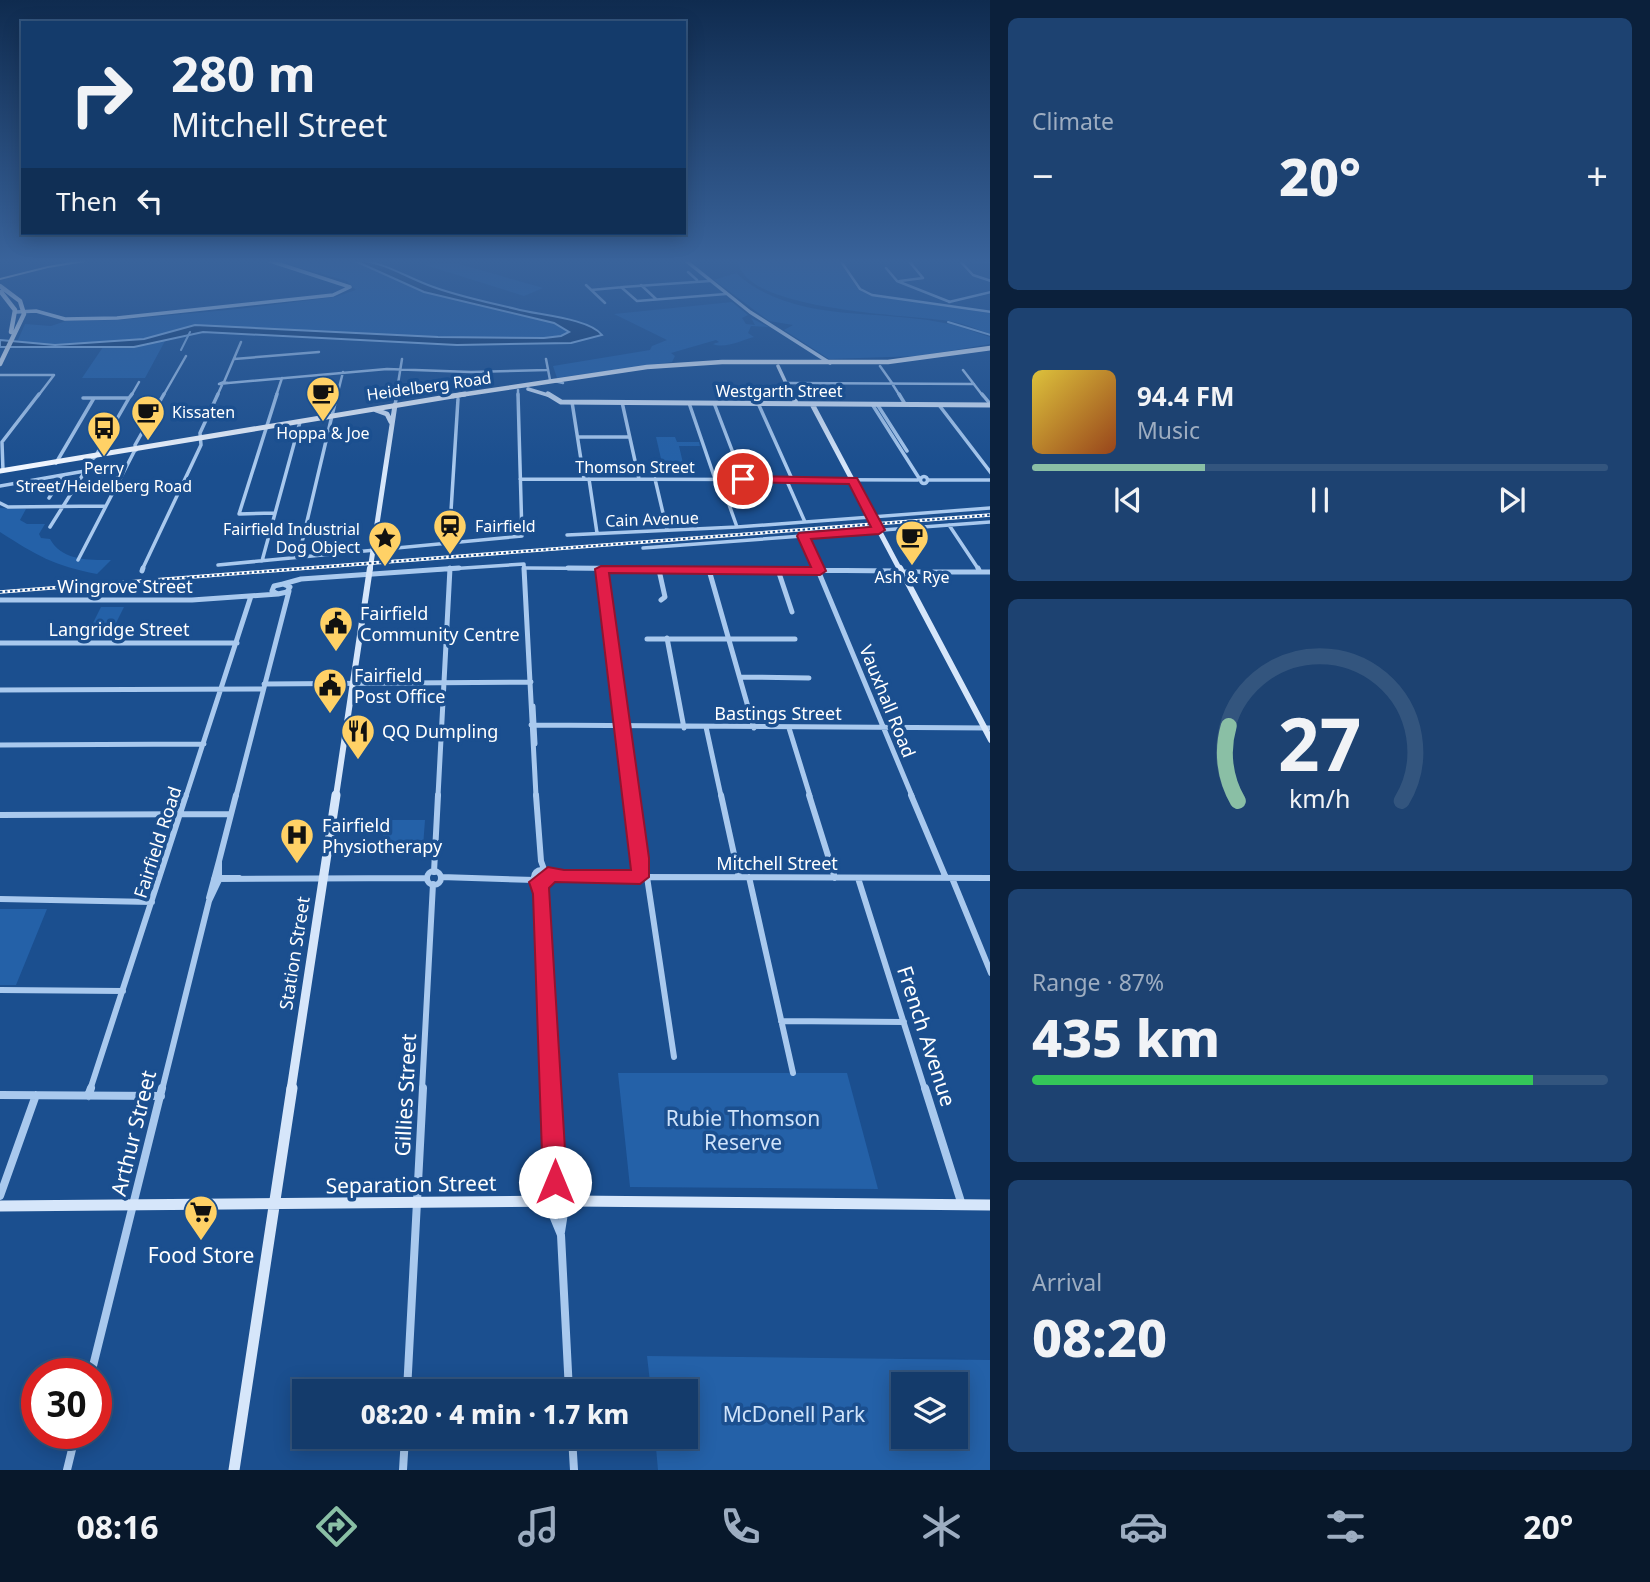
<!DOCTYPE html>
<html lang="en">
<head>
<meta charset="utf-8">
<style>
	:root { --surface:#143b6b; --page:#1d4271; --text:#f1f3f6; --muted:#9dadc1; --line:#33557e; --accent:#8abfa5 }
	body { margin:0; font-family:"Noto Sans",sans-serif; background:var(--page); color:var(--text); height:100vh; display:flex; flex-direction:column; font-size:26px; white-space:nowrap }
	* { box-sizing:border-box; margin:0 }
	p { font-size:23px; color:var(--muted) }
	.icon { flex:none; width:38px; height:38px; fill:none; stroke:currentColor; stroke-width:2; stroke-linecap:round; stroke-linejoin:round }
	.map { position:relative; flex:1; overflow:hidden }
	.details { display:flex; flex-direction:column; gap:18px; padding:18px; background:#0b203b; width:660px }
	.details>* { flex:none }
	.guide { position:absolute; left:21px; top:21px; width:665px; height:214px; border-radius:0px; box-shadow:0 4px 18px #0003,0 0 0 2px var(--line); background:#143b6b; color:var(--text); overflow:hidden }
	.buttons { position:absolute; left:891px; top:1372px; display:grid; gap:14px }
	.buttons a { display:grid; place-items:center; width:77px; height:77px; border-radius:0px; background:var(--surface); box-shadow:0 4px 18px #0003,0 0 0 2px var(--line); font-size:35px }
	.speed { position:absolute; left:21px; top:1358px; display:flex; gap:14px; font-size:35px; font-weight:700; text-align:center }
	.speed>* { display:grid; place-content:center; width:91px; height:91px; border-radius:50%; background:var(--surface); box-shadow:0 4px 18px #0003,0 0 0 2px var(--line); line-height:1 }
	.speed .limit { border:10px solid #d22; background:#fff; color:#111 }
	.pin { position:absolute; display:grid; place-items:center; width:60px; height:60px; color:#fff; margin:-30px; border:4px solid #fff; border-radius:50%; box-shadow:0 2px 7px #0007 }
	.me { position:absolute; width:77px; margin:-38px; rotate:0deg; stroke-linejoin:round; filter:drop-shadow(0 0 5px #0008) }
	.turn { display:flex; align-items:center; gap:24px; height:147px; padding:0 35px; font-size:32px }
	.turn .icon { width:91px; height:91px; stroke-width:2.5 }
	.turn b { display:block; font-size:49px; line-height:60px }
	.then { display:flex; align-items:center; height:66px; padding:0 35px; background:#0003; gap:14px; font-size:26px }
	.big { font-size:52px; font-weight:800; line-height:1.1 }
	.details .tile { flex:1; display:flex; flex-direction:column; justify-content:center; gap:10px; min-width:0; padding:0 24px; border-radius:10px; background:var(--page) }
	.details .dial { align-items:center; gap:0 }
	.dial svg { height:182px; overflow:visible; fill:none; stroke:var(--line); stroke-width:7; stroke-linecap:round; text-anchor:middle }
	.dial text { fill:var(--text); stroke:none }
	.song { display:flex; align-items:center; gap:21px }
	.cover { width:84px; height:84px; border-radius:10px; background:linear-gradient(135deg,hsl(50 70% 55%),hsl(20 70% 35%)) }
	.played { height:7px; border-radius:4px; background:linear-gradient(90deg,var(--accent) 30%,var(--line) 30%) }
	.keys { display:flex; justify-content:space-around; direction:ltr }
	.heat { display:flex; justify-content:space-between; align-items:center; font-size:38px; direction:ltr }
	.charge { height:10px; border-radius:5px; background:linear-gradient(90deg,#34c759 87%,var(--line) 0) }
	.trip { position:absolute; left:292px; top:1379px; width:406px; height:70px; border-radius:0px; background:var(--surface); box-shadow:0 4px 18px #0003,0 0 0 2px var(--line); font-weight:800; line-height:70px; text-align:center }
	.dock { display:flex; height:112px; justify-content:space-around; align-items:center; background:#08182b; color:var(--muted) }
	.dock .icon { width:49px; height:49px }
	.dock .current { color:var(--accent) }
	.dock b { font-size:32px; color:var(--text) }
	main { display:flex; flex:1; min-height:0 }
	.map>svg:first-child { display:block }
	.green { fill:#2461a8; fill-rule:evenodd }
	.water { fill:#123a6d; stroke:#9cc4f0; stroke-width:2 }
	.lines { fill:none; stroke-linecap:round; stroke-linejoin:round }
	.stream { stroke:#9cc4f0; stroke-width:2 }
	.street-far4 { stroke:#a9c9ee; stroke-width:2.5 }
	.street-far3 { stroke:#a9c9ee; stroke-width:3.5 }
	.street-far2 { stroke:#a9c9ee; stroke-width:5 }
	.street-far1 { stroke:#a9c9ee; stroke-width:6 }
	.street { stroke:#a9c9ee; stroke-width:8 }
	.secondary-far4 { stroke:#d6e6fa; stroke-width:3.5 }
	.secondary-far3 { stroke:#d6e6fa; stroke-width:5 }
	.secondary-far2 { stroke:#d6e6fa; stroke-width:6 }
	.secondary-far1 { stroke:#d6e6fa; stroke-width:9 }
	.secondary { stroke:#d6e6fa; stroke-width:11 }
	.primary-far1 { stroke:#f0f6ff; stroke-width:4.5 }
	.primary { stroke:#f0f6ff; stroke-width:5 }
	.highway { fill:#fff; fill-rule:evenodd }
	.rail-casing { stroke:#fff; stroke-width:3.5 }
	.rail { stroke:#1b4f8f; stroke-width:2; stroke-dasharray:2.5; stroke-linecap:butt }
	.route { fill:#e11d48; stroke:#92132f; stroke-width:2 }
	.labels { text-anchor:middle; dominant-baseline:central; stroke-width:7; stroke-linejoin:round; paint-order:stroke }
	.far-street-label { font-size:16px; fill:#fff; stroke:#1b4f8f }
	.far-poi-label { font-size:16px; fill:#fff; stroke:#1b4f8f }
	.street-label { font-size:18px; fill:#fff; stroke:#1b4f8f }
	.poi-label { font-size:18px; fill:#fff; stroke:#1b4f8f; text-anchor:start }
	.near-street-label { font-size:21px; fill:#fff; stroke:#1b4f8f }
	.near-park-label { font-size:21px; fill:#cfe3fa; stroke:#1b4f8f }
	.near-poi-label { font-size:21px; fill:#fff; stroke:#1b4f8f }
</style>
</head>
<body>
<main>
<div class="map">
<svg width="991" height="1470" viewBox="0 0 991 1470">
	<rect width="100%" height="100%" fill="#1b4f8f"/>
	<path class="green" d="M272 260H353L424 292 554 323 569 331 561 336 544 338 438 337 195 325 144 339 55 345 17 342 25 324 51 326 66 321 118 320 238 309 335 297 356 290 347 281Z
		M738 260H838L858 289 872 296 990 313V334C977 329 963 323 949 321 911 315 740 311 738 260Z
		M456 263 543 288 524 296 425 265Z
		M736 273C793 325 880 308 949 324 963 327 977 333 990 337V344L920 356 829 359 784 330 793 325 769 321 714 280Z
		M732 302 748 315 742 318 746 324 755 325 751 318 769 327 751 326 748 333 754 337C742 340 725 349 713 344L719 342 716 340 671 353 675 356 672 362 557 378 553 366 650 350 652 346 667 340 614 314Z
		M165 341 145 378H82L103 347Z
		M656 437H675L677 442H699L700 446H679L683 463H662Z
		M0 508 26 509 20 520 27 524H45L39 534 41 538 50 539C62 561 89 560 111 560L97 574C54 566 36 555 0 532Z
		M101 607H124L110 635H87Z
		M385 820H425L423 847 382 848Z
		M0 909H47L16 985H0Z
		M618 1073H847L878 1189 630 1187Z
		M647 1356 990 1360V1470H658L655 1437H686V1391H651ZM903 1384H956V1437H903Z"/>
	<path class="water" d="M353 260C380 260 402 275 428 285 456 296 487 302 516 309 537 315 589 318 602 335L571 343 457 345 203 332 134 347H0V340L55 345 144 339 195 325 438 337 544 338 561 336 569 332 554 323 424 292Z"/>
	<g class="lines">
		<path class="stream" d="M948 322 991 335
			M181 350 190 332"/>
		<path class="street-far4" d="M840 260 860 289 872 295 991 312
			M860 260 991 261
			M908 260 923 278
			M959 260 973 275 991 281
			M886 268 897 281 950 302
			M688 272 697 280
			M900 281 923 278
			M586 285 605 303
			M641 285 656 299
			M621 287 637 301
			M623 287 710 281
			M591 290 624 287
			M637 301 726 294
			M949 302 991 292
			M234 359 319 352
			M546 359 550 380 563 383
			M880 366 892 383
			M963 370 983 396
			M0 375H54L38 396
			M224 382 228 383 219 384Z
			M224 382 241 342
			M228 383 387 369 471 372 547 370
			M786 383 974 384
			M893 385 900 396
			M518 390V396
			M131 396 139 382
			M163 396 186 356
			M217 396 222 385
			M276 396 282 378
			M337 396 343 372
			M396 396 402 359"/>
		<path class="street-far3" d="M899 394 905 404
			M982 394 991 405
			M83 398H129L132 394
			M572 402 584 479
			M622 402 639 479
			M335 403 337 394
			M689 403 715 479
			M714 403 743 479
			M758 403 792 479
			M872 404 919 478
			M877 404 907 451
			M395 405 397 394
			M939 405 991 473
			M578 437H629
			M136 450 135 445 164 394
			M95 457 129 398
			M56 463 94 398
			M3 471 2 442 39 394
			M920.5 480a3.5 3.5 0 1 1 7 0a3.5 3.5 0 1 1-7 0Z
			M520 479 918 480
			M589 479 597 533
			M655 479 667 530
			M720 479 737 527
			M786 479 805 522
			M929 480H991
			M0 486 85 471
			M49 498 64 475
			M0 503 8 507 105 506
			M275 513 239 514 277 394
			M949 525 979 570
			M50 527 94 457
			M567 535 737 527 991 508
			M803 536 817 570
			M449 543 458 399
			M643 548 991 522
			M299 555 335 403
			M78 560 135 450
			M262 561 300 422
			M218 565 522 536 518 394
			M526 568 787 570
			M142 570 201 445 200 433 218 394
			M433 570 524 564V570"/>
		<path class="street-far2" d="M524 568 536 796
			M568 568 900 571
			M817 568 912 796
			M978 568 980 572
			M601 569 632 796
			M659 570 665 597 661 600
			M709 570 754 728
			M778 570 792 612
			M142 571 143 568
			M903 572H991
			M283 584 301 579 459 568
			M283 584 290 587 287 592 278 594 272 591 274 586Z
			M0 600H192L278 594
			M667 638 684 728
			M647 639H795
			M0 643H237
			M740 677 809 678
			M264 684 531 682
			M0 690 263 689
			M533 706 535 744
			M531 725 991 728
			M706 727 721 796
			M789 728 810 796
			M0 745 204 744
			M186 796 251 596
			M236 796 289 591
			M438 796 450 568"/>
		<path class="street-far1" d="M536 795 541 861 545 872
			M632 795 646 877
			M721 795 739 877
			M809 795 835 878
			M911 795 946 878
			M0 815 231 814
			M534 877a7 7 0 1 1 14 0a7 7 0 1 1-14 0Z
			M427 878a7 7 0 1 1 14 0a7 7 0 1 1-14 0Z
			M434 872 438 795
			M441 877 535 880
			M647 877 674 1057
			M749 877 793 1073
			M217 878H239
			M858 878 925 1090
			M952 878 991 973
			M214 879 426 878
			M548 880 635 877 991 878
			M538 882 542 894 552 1090
			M209 898 219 861
			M0 899 152 902
			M0 990 123 991
			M781 1021 904 1022
			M90 1090 186 795
			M162 1090 209 901 219 880V861L236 795
			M422 1090 433 884"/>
		<path class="street" d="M552 1088C554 1126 562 1166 547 1201L561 1235 569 1391
			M925 1088 962 1205
			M0 1095 161 1096
			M88 1096 91 1088
			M0 1196 36 1095
			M561 1232 564 1213 571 1202
			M91 1374 162 1088
			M407 1391 423 1088
			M572 1437 574 1470
			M67 1470 76 1433
			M403 1470 405 1437"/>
		<path class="secondary-far4" d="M685 260 750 312 830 363
			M16 312 36 311 65 319 117 318 333 295 350 287 267 260
			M778 366 792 396
			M528 389 551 396"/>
		<path class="secondary-far3" d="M548 394 561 402 991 405
			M792 394 796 403
			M812 404 900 570
			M376 410 387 414 391 422
			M370 570 395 405"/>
		<path class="secondary-far2" d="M900 568 991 740
			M336 796 370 568"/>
		<path class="secondary-far1" d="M291 1090 336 795"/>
		<path class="secondary" d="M0 1206 572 1201 991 1205
			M234 1470 292 1088"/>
		<path class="primary-far1" d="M0 286 20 301 24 314 0 364
			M1 292 15 310 11 332
			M453 396 647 367 722 362H888L991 348"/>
		<path class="primary" d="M0 471 465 394"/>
		<path class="highway" d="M84 260H97L48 268 0 280V278L48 266Z"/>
		<g class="rail-casing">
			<path id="rail" d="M0 592 991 515"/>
		</g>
		<use href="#rail" class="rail"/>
	</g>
	<linearGradient id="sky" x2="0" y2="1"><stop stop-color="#0f2b4f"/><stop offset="0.56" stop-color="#39639b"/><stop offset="1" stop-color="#39639b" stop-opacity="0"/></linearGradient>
	<rect width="991" height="466" fill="url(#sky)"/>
	<path class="route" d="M743 476 857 478 885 530 879 534 811 539 826 571 820 575 609 573 649 858V877L640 884 555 882 549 888 567 1182 564 1190 555 1193 547 1190 543 1182 533 894 529 882 548 867 564 870H631L595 569 601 566 811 567 797 536 799 533 871 527 849 484 739 482V477Z"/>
	<defs>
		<g id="cafe-pin" transform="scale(1.75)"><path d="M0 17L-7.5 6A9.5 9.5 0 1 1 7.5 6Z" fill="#ffd166" stroke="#1b4f8f"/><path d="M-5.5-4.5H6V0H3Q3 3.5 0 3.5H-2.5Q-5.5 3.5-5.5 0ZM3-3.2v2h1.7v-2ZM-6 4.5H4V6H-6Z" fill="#111"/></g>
		<g id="bus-pin" transform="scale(1.75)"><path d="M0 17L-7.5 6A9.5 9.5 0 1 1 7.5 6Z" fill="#ffd166" stroke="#1b4f8f"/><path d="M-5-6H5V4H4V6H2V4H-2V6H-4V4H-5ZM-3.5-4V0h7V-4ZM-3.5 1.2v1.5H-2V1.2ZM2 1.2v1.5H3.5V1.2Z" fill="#111"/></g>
		<g id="station-pin" transform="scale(1.75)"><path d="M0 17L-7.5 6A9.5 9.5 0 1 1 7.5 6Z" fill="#ffd166" stroke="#1b4f8f"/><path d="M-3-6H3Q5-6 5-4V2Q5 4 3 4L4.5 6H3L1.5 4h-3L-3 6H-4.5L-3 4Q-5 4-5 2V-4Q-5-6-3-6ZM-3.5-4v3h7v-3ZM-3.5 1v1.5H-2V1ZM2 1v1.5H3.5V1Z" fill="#111"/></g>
		<g id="sight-pin" transform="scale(1.75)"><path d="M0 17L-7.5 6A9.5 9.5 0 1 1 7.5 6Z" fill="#ffd166" stroke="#1b4f8f"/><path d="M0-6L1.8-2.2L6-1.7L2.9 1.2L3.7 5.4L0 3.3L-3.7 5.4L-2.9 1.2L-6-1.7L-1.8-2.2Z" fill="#111"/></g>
		<g id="civic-pin" transform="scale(1.75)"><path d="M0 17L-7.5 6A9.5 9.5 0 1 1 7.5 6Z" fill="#ffd166" stroke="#1b4f8f"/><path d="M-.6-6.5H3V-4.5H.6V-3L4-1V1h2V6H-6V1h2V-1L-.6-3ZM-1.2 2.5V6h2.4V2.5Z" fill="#111"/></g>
		<g id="restaurant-pin" transform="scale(1.75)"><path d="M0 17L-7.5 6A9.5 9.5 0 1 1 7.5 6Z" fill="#ffd166" stroke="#1b4f8f"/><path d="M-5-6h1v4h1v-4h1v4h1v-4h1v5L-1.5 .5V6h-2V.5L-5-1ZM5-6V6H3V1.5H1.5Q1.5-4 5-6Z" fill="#111"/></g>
		<g id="hospital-pin" transform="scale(1.75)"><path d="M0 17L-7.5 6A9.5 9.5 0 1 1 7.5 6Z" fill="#ffd166" stroke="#1b4f8f"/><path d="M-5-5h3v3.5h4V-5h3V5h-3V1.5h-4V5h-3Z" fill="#111"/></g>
		<g id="supermarket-pin" transform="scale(1.75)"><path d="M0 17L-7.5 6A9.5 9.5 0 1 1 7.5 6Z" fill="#ffd166" stroke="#1b4f8f"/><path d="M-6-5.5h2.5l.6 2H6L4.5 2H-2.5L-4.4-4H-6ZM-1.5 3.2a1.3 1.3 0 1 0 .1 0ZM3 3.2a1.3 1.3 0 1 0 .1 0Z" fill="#111"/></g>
	</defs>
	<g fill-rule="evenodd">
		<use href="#cafe-pin" x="323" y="393"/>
		<use href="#cafe-pin" x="148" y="412"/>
		<use href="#bus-pin" x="104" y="428"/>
		<use href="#station-pin" x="450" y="526"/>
		<use href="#cafe-pin" x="912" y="537"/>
		<use href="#sight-pin" x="385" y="538"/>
		<use href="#civic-pin" x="336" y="623"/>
		<use href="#civic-pin" x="330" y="685"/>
		<use href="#restaurant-pin" x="358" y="731"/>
		<use href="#hospital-pin" x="297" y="835"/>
		<use href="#supermarket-pin" x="201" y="1212"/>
	</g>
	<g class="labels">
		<g class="far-street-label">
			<text transform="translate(429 386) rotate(-8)">Heidelberg Road</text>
			<text x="779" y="391">Westgarth Street</text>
			<text x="635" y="467">Thomson Street</text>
			<text transform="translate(652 519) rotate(-2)">Cain Avenue</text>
		</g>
		<g class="far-poi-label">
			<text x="172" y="412" text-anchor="start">Kissaten</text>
			<text x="323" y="433">Hoppa &amp; Joe</text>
			<text x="104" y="468">Perry<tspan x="104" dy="18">Street/Heidelberg Road</tspan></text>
			<text x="475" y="526" text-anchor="start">Fairfield</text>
			<text x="360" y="529" text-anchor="end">Fairfield Industrial<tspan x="360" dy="18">Dog Object</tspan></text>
			<text x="912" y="577">Ash &amp; Rye</text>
		</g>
		<g class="street-label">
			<text x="125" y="586">Wingrove Street</text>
			<text x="119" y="629">Langridge Street</text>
			<text transform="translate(888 701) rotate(68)">Vauxhall Road</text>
			<text x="778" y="713">Bastings Street</text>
			<text transform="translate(157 842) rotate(-72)">Fairfield Road</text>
			<text x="777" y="863">Mitchell Street</text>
			<text transform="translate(294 953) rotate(-81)">Station Street</text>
		</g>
		<g class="poi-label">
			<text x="360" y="613">Fairfield<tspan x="360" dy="21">Community Centre</tspan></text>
			<text x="354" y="675">Fairfield<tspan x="354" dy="21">Post Office</tspan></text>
			<text x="382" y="731">QQ Dumpling</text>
			<text x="322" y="825">Fairfield<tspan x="322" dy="21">Physiotherapy</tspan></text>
		</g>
		<g class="near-street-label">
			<text transform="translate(927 1036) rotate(72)">French Avenue</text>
			<text transform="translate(405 1095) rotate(-87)">Gillies Street</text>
			<text transform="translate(133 1133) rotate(-76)">Arthur Street</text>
			<text transform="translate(411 1184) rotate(-1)">Separation Street</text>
		</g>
		<g class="near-park-label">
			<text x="743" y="1118">Rubie Thomson<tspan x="743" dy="24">Reserve</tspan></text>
			<text x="794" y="1414">McDonell Park</text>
		</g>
		<g class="near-poi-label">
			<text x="201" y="1255">Food Store</text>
		</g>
	</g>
</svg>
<div class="buttons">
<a><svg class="icon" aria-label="layers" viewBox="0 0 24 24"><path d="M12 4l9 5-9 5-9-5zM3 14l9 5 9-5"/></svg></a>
</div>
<div class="speed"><div class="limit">30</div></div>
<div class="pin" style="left:743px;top:479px;background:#d93025"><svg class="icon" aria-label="arrive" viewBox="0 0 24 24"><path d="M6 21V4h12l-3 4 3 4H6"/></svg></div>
<svg class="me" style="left:555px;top:1182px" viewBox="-20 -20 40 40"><circle r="19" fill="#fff"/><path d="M0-13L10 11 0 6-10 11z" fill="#e11d48"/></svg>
<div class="trip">08:20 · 4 min · 1.7 km</div>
<div class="guide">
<div class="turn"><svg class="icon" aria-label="right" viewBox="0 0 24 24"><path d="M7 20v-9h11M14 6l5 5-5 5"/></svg><div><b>280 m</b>Mitchell Street</div></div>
<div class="then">Then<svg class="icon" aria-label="left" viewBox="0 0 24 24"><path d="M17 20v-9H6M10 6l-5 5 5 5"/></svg></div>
</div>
</div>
<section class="details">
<div class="tile"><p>Climate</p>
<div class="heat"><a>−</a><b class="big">20°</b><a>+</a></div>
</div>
<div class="tile">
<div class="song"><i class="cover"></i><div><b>94.4 FM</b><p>Music</p></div></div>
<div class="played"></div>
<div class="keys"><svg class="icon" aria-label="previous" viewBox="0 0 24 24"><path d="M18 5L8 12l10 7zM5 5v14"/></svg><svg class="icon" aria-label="pause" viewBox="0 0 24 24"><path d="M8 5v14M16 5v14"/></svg><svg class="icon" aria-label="next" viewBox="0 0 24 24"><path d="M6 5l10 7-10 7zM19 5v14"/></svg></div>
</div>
<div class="tile dial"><svg viewBox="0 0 100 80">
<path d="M14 69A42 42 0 1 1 86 69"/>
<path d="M14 69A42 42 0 0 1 10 36" stroke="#8abfa5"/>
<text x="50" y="56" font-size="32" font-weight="700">27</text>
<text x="50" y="72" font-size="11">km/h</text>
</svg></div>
<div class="tile"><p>Range · 87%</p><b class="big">435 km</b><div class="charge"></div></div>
<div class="tile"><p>Arrival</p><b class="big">08:20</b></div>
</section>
</main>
<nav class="dock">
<b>08:16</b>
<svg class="icon current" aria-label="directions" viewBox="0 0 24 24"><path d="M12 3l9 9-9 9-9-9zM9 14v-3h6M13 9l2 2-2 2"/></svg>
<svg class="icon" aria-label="music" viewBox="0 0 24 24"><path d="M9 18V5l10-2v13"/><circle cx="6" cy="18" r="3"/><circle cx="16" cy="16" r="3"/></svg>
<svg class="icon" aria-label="phone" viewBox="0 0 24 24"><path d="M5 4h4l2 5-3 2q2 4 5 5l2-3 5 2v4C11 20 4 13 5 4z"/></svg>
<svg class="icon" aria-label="climate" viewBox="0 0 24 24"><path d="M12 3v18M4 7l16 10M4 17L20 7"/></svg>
<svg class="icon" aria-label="car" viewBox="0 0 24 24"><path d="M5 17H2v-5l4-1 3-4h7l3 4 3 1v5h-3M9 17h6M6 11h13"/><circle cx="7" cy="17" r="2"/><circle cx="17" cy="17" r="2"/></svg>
<svg class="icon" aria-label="filters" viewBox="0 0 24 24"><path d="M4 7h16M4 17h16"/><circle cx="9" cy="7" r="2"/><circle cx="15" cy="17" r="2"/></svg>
<b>20°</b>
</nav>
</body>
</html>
